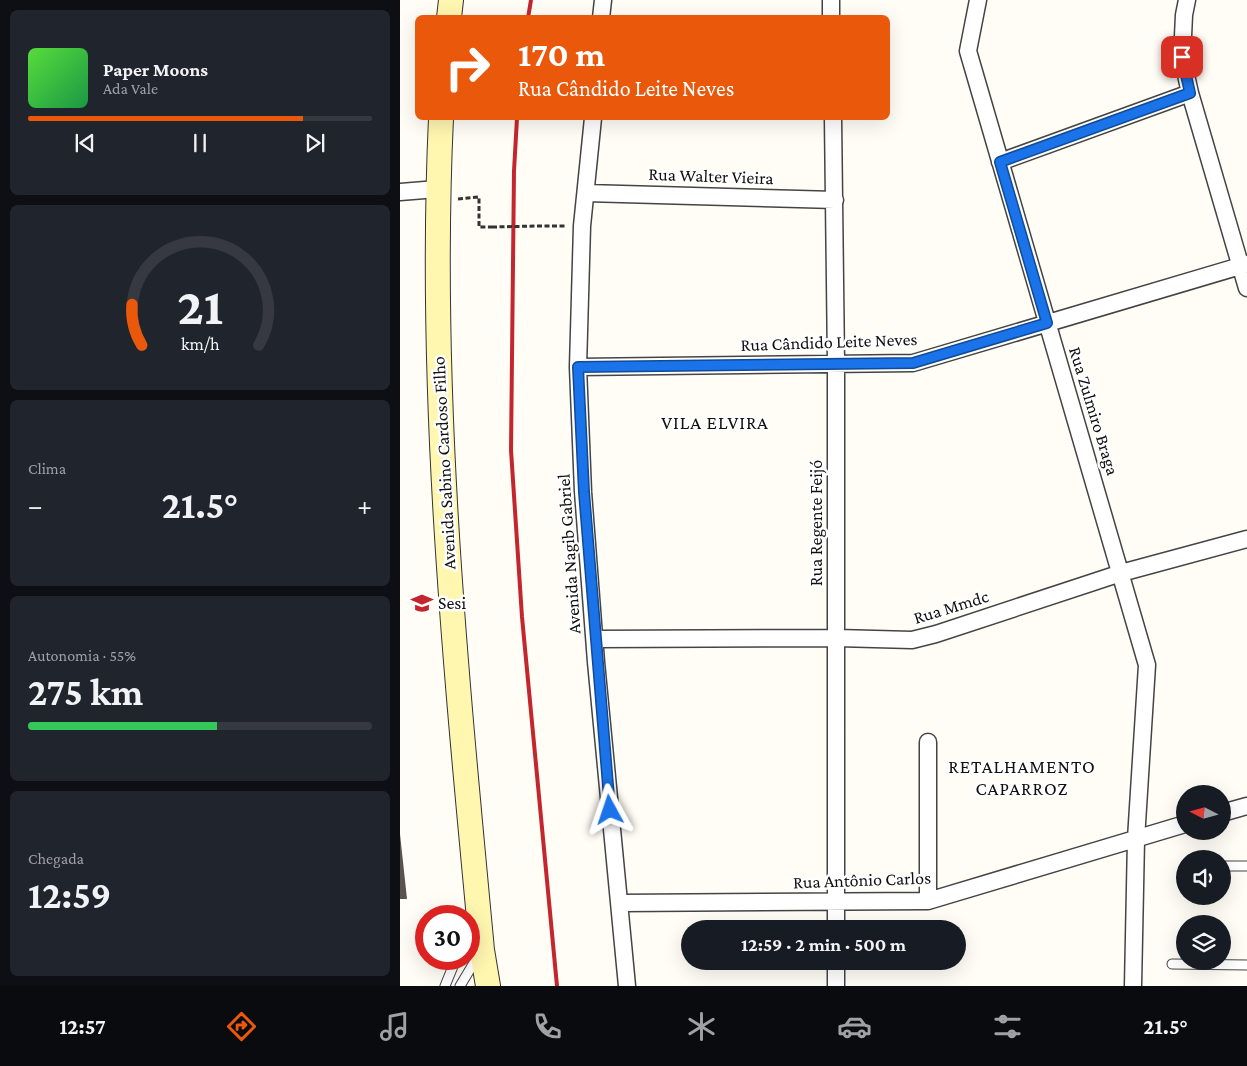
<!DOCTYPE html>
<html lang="pt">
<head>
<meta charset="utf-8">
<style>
	:root { --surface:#171b24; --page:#20242c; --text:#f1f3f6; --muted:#9ea1a6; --line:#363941; --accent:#ea580c }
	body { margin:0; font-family:"Crimson Pro",serif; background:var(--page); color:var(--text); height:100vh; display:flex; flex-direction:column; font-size:19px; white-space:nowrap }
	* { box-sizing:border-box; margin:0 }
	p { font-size:16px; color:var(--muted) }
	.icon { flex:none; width:28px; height:28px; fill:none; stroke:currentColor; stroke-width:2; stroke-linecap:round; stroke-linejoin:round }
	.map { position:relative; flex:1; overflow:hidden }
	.drawer { display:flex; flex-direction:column; gap:10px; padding:10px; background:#0d0f14; width:400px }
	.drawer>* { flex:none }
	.hud { position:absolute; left:15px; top:15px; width:475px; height:105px; border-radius:8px; box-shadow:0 5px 20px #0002; background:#ea580c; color:#fff; overflow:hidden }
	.needle { width:32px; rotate:276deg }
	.buttons { position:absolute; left:776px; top:785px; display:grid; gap:10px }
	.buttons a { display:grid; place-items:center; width:55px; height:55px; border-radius:50%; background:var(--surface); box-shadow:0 5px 20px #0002; font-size:25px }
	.speed { position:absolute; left:15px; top:905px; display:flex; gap:10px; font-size:25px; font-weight:700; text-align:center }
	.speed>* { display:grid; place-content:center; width:65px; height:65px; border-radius:50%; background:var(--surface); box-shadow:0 5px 20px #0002; line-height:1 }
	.speed .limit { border:8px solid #d22; background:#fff; color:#111 }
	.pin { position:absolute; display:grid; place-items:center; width:42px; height:42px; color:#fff; margin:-21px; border-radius:10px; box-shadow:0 2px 8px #0006 }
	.me { position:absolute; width:55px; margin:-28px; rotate:355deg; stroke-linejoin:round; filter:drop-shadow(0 0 4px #0008) }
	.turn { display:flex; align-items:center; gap:18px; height:105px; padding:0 20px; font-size:22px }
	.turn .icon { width:65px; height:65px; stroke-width:2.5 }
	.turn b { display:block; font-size:35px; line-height:42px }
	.big { font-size:38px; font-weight:700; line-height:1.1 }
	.drawer .card { flex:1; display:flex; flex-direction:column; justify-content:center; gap:8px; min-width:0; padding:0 18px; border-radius:8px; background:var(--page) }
	.drawer .dial { align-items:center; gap:0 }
	.dial svg { height:130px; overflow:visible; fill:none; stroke:var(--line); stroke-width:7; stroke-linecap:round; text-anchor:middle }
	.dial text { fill:var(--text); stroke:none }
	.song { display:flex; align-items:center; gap:15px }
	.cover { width:60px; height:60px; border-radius:8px; background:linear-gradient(135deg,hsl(110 70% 55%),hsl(140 70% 35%)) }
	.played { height:5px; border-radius:2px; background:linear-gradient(90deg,var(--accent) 80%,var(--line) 80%) }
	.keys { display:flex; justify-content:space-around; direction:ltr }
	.heat { display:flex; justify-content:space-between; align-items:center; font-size:28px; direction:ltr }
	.charge { height:8px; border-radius:4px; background:linear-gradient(90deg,#34c759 55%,var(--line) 0) }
	.trip { position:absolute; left:281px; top:920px; width:285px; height:50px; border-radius:25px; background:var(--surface); box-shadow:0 5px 20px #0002; font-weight:700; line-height:50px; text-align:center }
	.tabs { display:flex; height:80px; justify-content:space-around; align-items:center; background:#090b0e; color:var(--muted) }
	.tabs .icon { width:35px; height:35px }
	.tabs .selected { color:var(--accent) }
	.tabs b { font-size:22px; color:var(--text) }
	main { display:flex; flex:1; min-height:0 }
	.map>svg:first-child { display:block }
	.building { fill:#5a524d }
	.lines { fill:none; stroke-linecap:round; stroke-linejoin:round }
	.lane-casing { stroke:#444; stroke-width:11 }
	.street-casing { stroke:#444; stroke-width:19 }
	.secondary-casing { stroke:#333; stroke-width:26 }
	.path { stroke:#333; stroke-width:3; stroke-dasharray:5 2.5; stroke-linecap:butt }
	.lane { stroke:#fff; stroke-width:9 }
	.street { stroke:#fff; stroke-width:16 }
	.secondary { stroke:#fff6b0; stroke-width:24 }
	.rail { stroke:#c4262e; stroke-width:4 }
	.path-bridge { stroke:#333; stroke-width:3; stroke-dasharray:5 2.5; stroke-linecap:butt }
	.route-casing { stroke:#114b97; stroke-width:12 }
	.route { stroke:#1a73e8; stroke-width:9 }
	.labels { text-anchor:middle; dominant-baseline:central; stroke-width:5; stroke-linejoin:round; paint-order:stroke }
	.street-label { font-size:18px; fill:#111; stroke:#fff }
	.poi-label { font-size:18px; fill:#111; stroke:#fff; text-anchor:start }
	.neighbourhood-label { font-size:19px; letter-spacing:1px; fill:#111; stroke:#fff }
</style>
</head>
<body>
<main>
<section class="drawer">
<div class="card">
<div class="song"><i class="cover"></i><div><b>Paper Moons</b><p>Ada Vale</p></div></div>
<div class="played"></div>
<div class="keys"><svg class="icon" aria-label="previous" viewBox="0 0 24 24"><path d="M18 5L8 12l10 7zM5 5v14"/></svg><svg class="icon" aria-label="pause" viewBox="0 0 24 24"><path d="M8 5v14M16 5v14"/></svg><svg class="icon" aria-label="next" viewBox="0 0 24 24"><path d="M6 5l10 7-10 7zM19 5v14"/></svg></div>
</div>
<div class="card dial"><svg viewBox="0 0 100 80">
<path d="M14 69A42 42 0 1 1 86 69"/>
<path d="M14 69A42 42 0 0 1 8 44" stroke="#ea580c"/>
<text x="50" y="56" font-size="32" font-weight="700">21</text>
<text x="50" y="72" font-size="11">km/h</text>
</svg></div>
<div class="card"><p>Clima</p>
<div class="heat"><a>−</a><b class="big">21.5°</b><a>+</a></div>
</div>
<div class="card"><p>Autonomia · 55%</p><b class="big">275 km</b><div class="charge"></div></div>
<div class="card"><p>Chegada</p><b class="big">12:59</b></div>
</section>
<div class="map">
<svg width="847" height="986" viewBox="0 0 847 986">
	<rect width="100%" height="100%" fill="#fffdf5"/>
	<path class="building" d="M0 834 7 899H0Z"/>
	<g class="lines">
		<g class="lane-casing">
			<path id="lane" d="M822 866H847
				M772 964 847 965
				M45 986 56 959
				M60 986 78 956"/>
		</g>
		<g class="street-casing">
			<path id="street" d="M431 0V18
				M578 0 568 51 747 665 736 839 733 986
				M787 0 784 15 782 57 790 93 847 288
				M201 18 203 0
				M193 118 182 226 178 367 183 492 196 662 227 986
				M433 118 436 364V929
				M600 162 790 93
				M0 192 37 189
				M186 193 435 200
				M178 367 513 363 847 264
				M195 639 437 638 512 640 536 634 721 573 847 539
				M528 742V901
				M822 813 847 806
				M219 903 528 901 785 824
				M436 961V986"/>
		</g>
		<g class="secondary-casing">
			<path id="secondary" d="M49 18 51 0
				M41 118C28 396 56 673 82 950L88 986"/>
		</g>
		<path class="path" d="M58 199 79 197V227H92
			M137 226H166"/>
		<use href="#lane" class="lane"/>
		<use href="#street" class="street"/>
		<use href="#secondary" class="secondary"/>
		<path class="rail" d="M128 18 131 0
			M117 118 114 171 111 450 122 617 157 986"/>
		<path class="path-bridge" d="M92 227 137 226"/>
	</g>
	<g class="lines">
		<g class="route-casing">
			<path id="route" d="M210 810 184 492 178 367 513 363 647 323 600 162 790 93 782 57"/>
		</g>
		<use href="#route" class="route"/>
	</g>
	<defs>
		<g id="school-bare" transform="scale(1.725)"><path d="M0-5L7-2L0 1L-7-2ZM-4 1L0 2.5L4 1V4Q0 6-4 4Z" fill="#c4262e" stroke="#fff" stroke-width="2.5" paint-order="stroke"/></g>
	</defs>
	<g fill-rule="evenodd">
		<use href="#school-bare" x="22" y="603"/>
	</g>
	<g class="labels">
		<g class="street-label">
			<text transform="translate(311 176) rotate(2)">Rua Walter Vieira</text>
			<text transform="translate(429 342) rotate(-2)">Rua Cândido Leite Neves</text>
			<text transform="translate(694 411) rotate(73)">Rua Zulmiro Braga</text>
			<text transform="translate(44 463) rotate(-93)">Avenida Sabino Cardoso Filho</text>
			<text transform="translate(416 523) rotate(-90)">Rua Regente Feijó</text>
			<text transform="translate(169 554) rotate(-94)">Avenida Nagib Gabriel</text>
			<text transform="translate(551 607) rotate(-17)">Rua Mmdc</text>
			<text transform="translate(462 880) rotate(-2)">Rua Antônio Carlos</text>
		</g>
		<g class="poi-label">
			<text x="38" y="603">Sesi</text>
		</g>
		<g class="neighbourhood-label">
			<text x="315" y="422">VILA ELVIRA</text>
			<text x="622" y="766">RETALHAMENTO<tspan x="622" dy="22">CAPARROZ</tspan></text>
		</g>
	</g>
</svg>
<div class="buttons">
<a><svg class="needle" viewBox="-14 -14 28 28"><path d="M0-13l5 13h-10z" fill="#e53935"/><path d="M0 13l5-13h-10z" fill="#9ea1a6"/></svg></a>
<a><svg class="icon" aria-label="sound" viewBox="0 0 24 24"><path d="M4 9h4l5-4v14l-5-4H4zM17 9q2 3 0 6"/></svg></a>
<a><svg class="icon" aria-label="layers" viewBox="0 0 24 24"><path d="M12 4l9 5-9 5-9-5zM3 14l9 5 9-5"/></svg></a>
</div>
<div class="speed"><div class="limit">30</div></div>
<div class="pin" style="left:782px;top:57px;background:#d93025"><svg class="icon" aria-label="arrive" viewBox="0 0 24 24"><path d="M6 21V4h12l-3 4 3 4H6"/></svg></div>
<svg class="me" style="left:210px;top:810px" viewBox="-20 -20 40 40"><path d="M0-17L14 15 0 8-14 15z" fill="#1a73e8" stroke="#fff" stroke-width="4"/></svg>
<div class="trip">12:59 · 2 min · 500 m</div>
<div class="hud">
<div class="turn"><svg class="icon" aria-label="right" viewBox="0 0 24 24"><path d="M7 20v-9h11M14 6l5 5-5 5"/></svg><div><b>170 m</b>Rua Cândido Leite Neves</div></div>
</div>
</div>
</main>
<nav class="tabs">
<b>12:57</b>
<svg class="icon selected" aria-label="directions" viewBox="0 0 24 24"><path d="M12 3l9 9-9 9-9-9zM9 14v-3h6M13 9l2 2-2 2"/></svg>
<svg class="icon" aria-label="music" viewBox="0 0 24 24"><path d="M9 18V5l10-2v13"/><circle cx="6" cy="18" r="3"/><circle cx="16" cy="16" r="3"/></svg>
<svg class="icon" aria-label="phone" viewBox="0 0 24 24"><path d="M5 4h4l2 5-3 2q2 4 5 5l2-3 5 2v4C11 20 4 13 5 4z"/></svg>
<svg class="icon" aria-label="climate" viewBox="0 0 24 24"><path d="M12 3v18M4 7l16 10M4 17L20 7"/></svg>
<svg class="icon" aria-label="car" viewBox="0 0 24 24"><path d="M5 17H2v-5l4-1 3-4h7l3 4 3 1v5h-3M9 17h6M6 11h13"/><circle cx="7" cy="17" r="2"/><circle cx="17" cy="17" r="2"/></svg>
<svg class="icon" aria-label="filters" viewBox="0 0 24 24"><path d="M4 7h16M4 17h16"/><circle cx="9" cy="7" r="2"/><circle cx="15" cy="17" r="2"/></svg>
<b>21.5°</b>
</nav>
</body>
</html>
